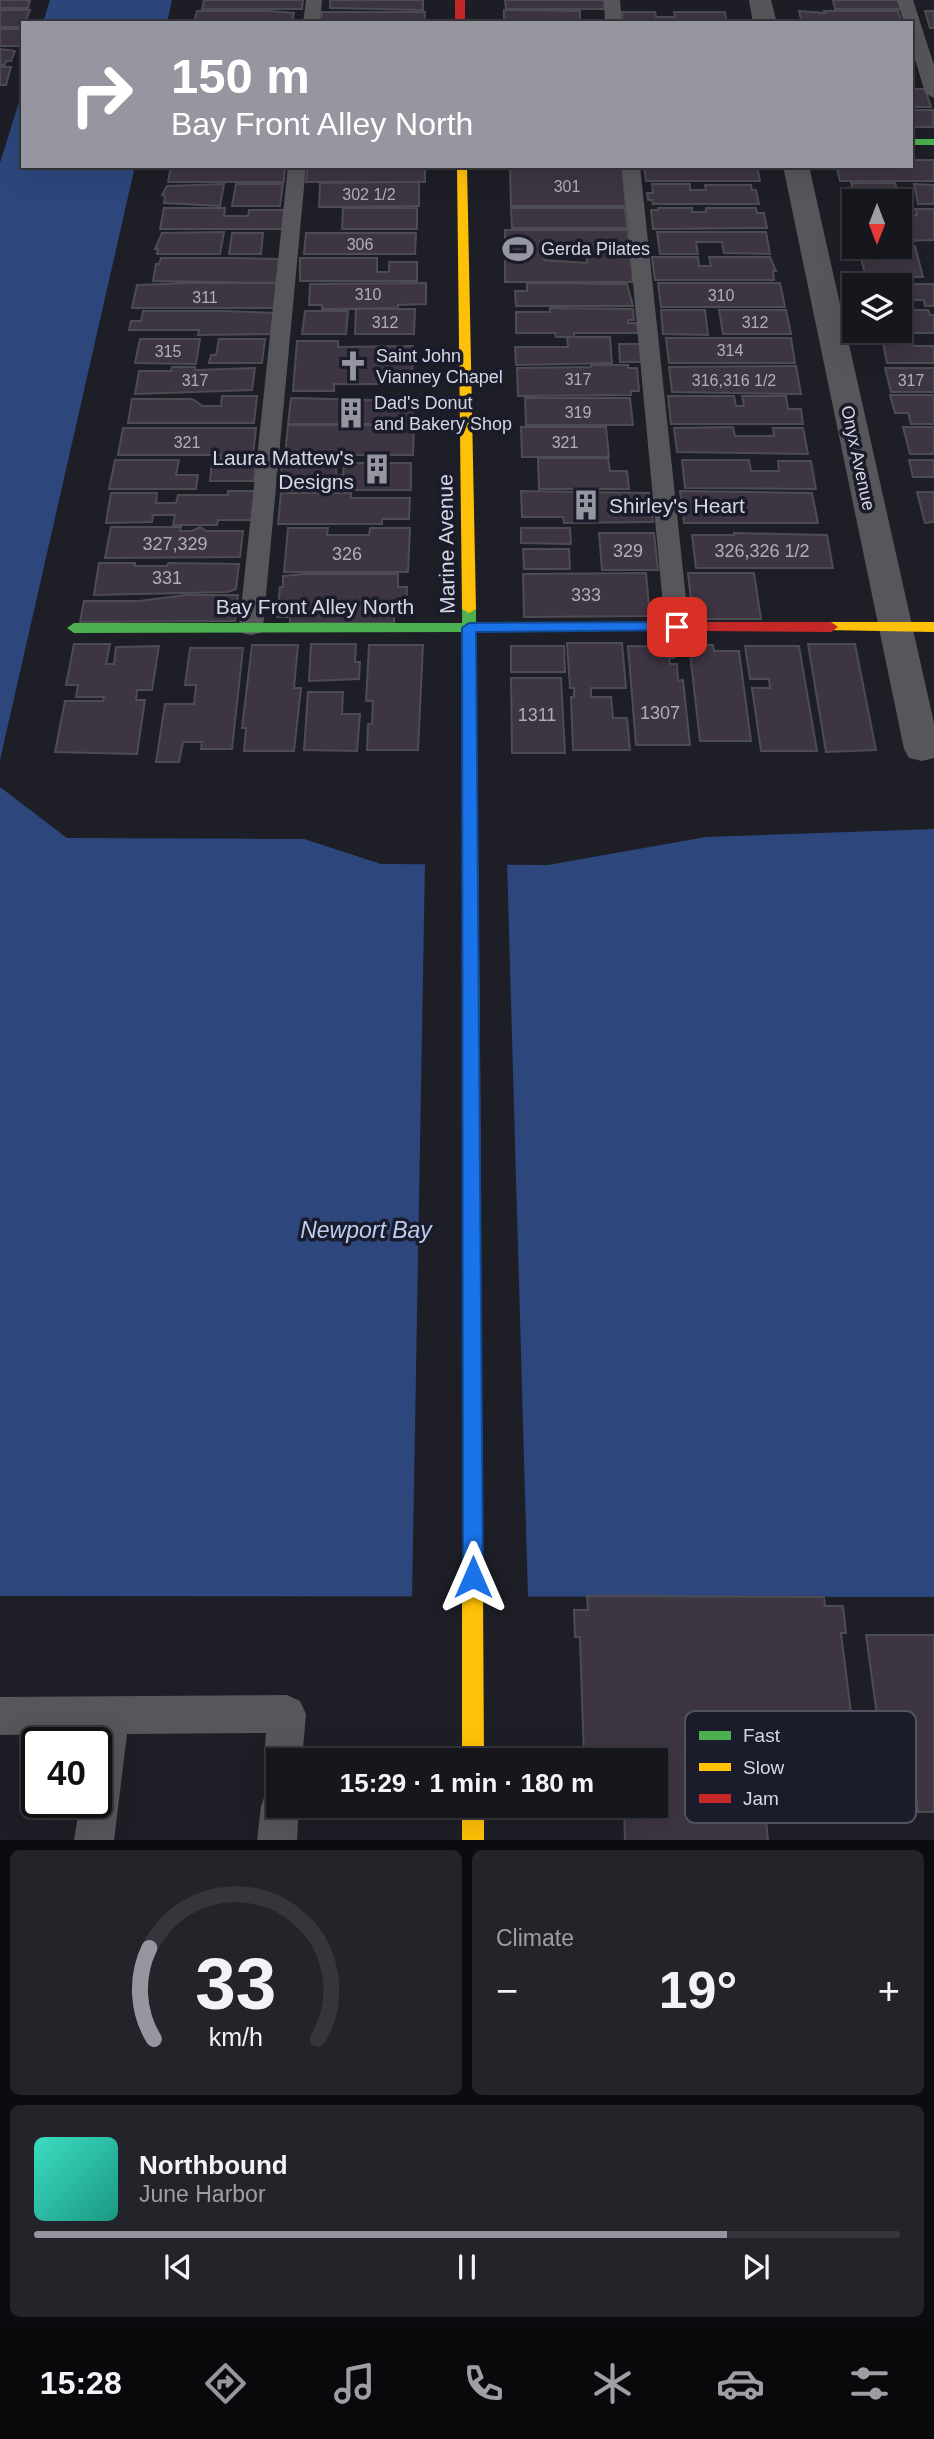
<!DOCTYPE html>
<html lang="en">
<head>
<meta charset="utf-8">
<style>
	:root { --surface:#16161d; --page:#23232a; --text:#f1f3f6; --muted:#9e9fa4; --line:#35353b; --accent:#9696a1 }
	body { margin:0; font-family:Arial,sans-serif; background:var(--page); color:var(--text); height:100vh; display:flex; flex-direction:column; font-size:26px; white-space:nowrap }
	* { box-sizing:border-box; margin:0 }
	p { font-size:23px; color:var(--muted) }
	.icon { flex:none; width:38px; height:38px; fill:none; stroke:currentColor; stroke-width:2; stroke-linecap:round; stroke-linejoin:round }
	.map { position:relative; height:1840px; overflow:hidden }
	.panel { display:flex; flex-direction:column; gap:10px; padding:10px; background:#0c0c10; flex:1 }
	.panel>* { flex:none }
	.banner { position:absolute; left:21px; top:21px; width:892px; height:147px; border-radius:0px; box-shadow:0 7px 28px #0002,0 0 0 2px var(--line); background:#9696a1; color:#fff; overflow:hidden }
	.needle { width:46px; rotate:180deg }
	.fabs { position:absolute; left:842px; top:189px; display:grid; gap:14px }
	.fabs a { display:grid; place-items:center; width:70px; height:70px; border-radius:0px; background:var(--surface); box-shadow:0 7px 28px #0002,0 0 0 2px var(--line); font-size:35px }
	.speed { position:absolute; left:21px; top:1727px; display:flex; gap:14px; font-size:35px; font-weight:700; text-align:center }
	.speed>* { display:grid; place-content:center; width:91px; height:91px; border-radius:50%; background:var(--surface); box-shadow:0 7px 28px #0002,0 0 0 2px var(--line); line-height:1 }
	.speed .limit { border:4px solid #111; border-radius:10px; background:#fff; color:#111 }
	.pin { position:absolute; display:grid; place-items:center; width:60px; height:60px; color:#fff; margin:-30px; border-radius:14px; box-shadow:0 4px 10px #0006 }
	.me { position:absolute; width:77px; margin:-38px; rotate:0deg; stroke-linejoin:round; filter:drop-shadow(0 0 5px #0008) }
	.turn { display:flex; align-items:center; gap:24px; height:147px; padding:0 35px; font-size:32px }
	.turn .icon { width:91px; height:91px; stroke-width:2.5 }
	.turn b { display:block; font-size:49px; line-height:60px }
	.big { font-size:52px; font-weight:700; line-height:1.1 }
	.panel .widget { flex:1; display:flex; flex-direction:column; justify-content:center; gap:10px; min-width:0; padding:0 24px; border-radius:10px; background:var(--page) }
	.panel .dial { align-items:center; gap:0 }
	.dial svg { height:182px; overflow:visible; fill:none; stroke:var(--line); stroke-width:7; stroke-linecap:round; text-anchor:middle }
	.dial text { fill:var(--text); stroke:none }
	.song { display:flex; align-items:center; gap:21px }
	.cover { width:84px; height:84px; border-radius:10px; background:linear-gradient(135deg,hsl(170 70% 55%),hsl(170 70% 35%)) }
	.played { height:7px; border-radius:4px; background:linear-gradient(90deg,var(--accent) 80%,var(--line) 80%) }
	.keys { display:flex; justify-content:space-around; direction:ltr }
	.heat { display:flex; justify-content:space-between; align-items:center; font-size:38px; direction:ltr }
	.panel .tiles { flex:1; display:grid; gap:10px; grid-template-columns:1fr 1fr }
	.widget:last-child { grid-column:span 2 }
	.trip { position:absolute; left:266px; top:1748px; width:402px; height:70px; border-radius:0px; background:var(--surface); box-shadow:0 7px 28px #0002,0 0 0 2px var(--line); font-weight:700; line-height:70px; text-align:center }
	.tabs { display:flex; height:112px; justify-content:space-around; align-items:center; background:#09090c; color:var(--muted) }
	.tabs .icon { width:49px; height:49px }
	.tabs .current { color:var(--accent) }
	.tabs b { font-size:32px; color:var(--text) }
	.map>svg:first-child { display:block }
	.water { fill:#2d477d }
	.pier { fill:#1e1e27 }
	.building { fill:#3d3542; stroke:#4e4c53; stroke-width:2; fill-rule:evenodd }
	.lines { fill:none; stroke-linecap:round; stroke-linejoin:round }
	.lane { fill:#57565a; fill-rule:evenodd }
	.street { fill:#57565a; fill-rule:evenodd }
	.fast { fill:#4caf50; fill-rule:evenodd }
	.slow { fill:#ffc107; fill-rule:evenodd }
	.jam { fill:#c62828; fill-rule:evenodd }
	.route { fill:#1a73e8; stroke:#114b97; stroke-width:2 }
	.labels { text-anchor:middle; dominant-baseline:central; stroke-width:7; stroke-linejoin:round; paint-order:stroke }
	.far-number-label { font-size:16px; fill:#b0aeba }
	.far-poi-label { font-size:18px; fill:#d6d7e2; stroke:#1a1b2b; text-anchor:start }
	.far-street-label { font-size:18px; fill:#d6d7e2; stroke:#1a1b2b }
	.number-label { font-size:18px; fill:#b0aeba }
	.poi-label { font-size:21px; fill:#d6d7e2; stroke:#1a1b2b; text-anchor:end }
	.street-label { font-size:21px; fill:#d6d7e2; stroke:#1a1b2b }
	.water-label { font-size:23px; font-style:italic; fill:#bbcdf0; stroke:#1a1b2b }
	.key { fill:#1a1b2b; stroke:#525362; stroke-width:2 }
	.key-label { font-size:19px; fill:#d6d7e2 }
</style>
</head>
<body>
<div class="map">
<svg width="934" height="1841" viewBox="0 0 934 1841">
	<rect width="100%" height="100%" fill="#1e1e27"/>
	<path class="water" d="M50 0H172L167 23H43Z
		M23 89V166H135L0 760V163Z
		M0 787 67 838 304 839 381 864 548 865 706 837 934 829V1597L0 1596Z"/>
	<path class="pier" d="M425 861H507L528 1599 412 1598Z"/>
	<path class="building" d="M0 0H30L28 8H0Z
		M204 0H303L302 9H202Z
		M330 0H423V10L330 8Z
		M505 0H604L605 9H506Z
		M833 0H899L902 9H835Z
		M0 10H30L23 27H0Z
		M504 10 580 11V23H504Z
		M197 11H269L294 13 292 23H194Z
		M799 11 825 13 824 11H898L902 23H802Z
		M925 11H934V28H930Z
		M322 12H425L424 23H321Z
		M622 12H655L656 17H675L674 12H725L727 23H623Z
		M0 29H23L19 46H0Z
		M0 49 15 51 11 61H6L5 65H0Z
		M0 67H11L6 85H0Z
		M912 89H925L931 107H912Z
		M912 110H933L934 127H912Z
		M912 160H934V181H840L837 169 831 166H912Z
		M171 166H285L284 182H168Z
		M308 166H425V182H306Z
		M510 166H622L626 206H511Z
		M644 166H757L760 181H646Z
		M419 182V206L319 207 320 183Z
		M851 183H895L902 204 900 201H856Z
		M224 184 220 206 164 203 165 197 162 195 167 186Z
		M236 184H283L280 206H232Z
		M652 184H690V190H706L705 185H751L752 190H756L759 204H653L652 200H648L647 193H653Z
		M914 184 934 185V204H918Z
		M164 208H225L224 216H248L249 210H286L284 229H160Z
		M343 208H417V229H342Z
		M511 208H625L627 228H512Z
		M658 208H692V212H706V208H756L757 213H764L767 228 653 229 651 210H658Z
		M915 209H934V240L900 241V215H917Z
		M505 230H628L633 282H505ZM543 247H586L587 263 544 260Z
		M224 232 220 254H157L158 249H155L162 233Z
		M657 232H766L770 254 724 253 722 242H696L698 254H660Z
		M232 233H263L261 254H229Z
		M306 233H416L415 254H304Z
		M915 246 923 277H866L858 247Z
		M652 257H698L699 266H711L709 257H770L776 271H773L774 280H655Z
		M161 258H232L280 259 277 283 153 281 156 264H159Z
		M300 258H377V272H389V262H417V281H300Z
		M191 283H277L274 308H132L137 285Z
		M426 283V304L398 305V308L322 309V305H309L310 284Z
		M527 283 627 284 633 306H516L515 291H527Z
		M658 283H780L785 307H661Z
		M866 284H934V306H925L924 300H911L913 306H900V285Z
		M550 308 633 309 634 320H628V323H637L638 333H574V337H556L555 333H516V312H550Z
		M356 309H415L414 334H355Z
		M661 310H705L708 335 663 334Z
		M719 310H786L791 334H723Z
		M900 310H928L930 315H934V333H878V331H900Z
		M143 311H225L274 313 271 334 198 335 199 330H129L131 321H141Z
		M305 311H348L346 334H302Z
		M567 337H610L612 363 516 365 515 347H568Z
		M666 338H791L795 363H669Z
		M882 338H912L914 346H934V363H887Z
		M140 339H200L196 364 135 363Z
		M219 339H265L262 363H209L211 355H216Z
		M297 341H338V347L413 346 412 384H334V391H293Z
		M619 344H642L644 362H620Z
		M591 365H628V368H637L639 391H631V395L518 396 517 368 591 367Z
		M796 366 801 394 672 392 669 367Z
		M172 367H195V370L255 368 252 390 135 394 139 371H171Z
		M885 368H934V392H891Z
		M890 395H934V424H911L908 413H895Z
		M222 396H257L254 423H128L132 399H192L203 406H221Z
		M668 396H734L736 406H744L742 396H786L788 409H801L803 424H671Z
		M291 398 413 401V424H288Z
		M525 398H630L633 425H526Z
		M288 425H414L413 455H285Z
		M521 427H606L609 457H522Z
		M733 427 735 436H774L773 428H803L808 454 677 452 674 428Z
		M903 427H934V454H910Z
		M123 428H256L253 455H118Z
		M221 457H232V460H256L254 481H210L212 460H221Z
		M283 457H337L336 475H343L344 463H411V490H279Z
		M538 458H608L610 471H627L629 489H539Z
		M115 460H179L176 475H198L196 489H109Z
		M682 460H749L751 471H779L778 461H811L816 489 685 488Z
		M909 460H934V477H913Z
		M228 491H255L252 520H218L217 525H173L175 515H153L152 522 106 523 111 493H157L156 503H176L178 495H228Z
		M521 491 649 493 653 522 564 523 563 517H522Z
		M680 491 812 493 818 523H684Z
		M917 492H934V522L925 523Z
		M281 493H351V498H410L409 519H382V524H278Z
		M111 527H181L180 531H192L200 527 206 531H243L240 557 105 558Z
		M288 528H328L327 535H369L370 528H410L408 572H284Z
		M521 528H570L571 544 521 543Z
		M599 533H654L658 570H602Z
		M734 533 827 535 833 568H696L692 535H734Z
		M523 549H569L570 569H524Z
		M99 563H135V566H167L168 563 239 564 236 589 228 592 94 595Z
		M646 573 650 616 524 617 523 574Z
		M688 573H754L761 619H693Z
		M303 574H398V587H407L406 615H394V623H290V617H277L280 587H283V576Z
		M186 595H238L235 621 80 622 84 601H139Z
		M567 643H622L626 688H591V697H611L613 718H627L630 750H573L571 697H574V688H570Z
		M74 644H110L106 664H114L116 647 159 646 152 690H137L136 700H145L137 754 55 752 65 701H103L104 697H76L78 685H66Z
		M311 644H356L355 662H360L359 679 309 681Z
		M808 644H855L876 750 826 752Z
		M252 645H298L294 688H301L294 751H244L246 728H242Z
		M369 645H423L418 750H367L368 724H372L373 701H366Z
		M689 645H713L714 651H739L751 741H700Z
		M511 646H564L565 672H511Z
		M628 646 672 647 674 658H669L670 664H677L678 681 683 680 690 745H636Z
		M745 646H799L817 751H761L752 688H770L769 679H750Z
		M190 648H243L232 749H201L202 742H183L179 762H156L165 704H194L196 685H185Z
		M511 678H561L565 753H512Z
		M308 692H343L342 714H360L357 751 304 750Z
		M587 1596 824 1597 825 1606H843L846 1633H841L863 1808H765L768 1841H625L624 1806H656V1760H584L580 1637H575L574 1610H588Z
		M866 1635H934V1812H918L915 1788H887Z"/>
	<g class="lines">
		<path class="lane" d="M306 0H322L320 23H303Z
			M604 0H620L622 23H605Z
			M897 0H913L934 65V98L925 93 912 49V23H904Z
			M288 166H306L263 627 260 633 251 635 242 633 239 627Z
			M622 166H640L689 627 686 633 677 635 668 633 665 627Z
			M287 1695 300 1701 306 1714 302 1760H278V1777L269 1774 264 1760 266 1733 127 1734 114 1841H74L80 1802H96V1743H88L89 1734 0 1735V1697Z
			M278 1787V1806H299L297 1841H257L261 1806 266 1792Z"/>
		<path class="street" d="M749 0H771L777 23H753Z
			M783 166H809L934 723V758L922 761 909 758 904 749Z"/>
		<path class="fast" d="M912 139H934V145H912Z
			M469 605 476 609V623L597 622 604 627 597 632H476L480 1050 478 1055H466L464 1050 462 632 74 633 67 628 74 623H462V609Z"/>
		<path class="slow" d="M457 166H467L476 609 469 613 462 609Z
			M831 622H934V632L826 630 824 627 826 624Z
			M472 1410 479 1413 482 1419 484 1760H462V1419L465 1413Z
			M462 1806H484V1841H462Z"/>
		<path class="jam" d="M455 0H465V23H455Z
			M597 622H831L838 627 831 632 592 630 590 627 592 624Z
			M472 1043 478 1045 480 1050 482 1419 479 1425 472 1428 465 1425 462 1419 464 1050 466 1045Z"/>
	</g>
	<path class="route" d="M677 622 684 627 682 630 476 632 483 1577 480 1584 473 1587 466 1584 463 1577 462 628 469 623Z"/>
	<defs>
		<g id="stadium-bare" transform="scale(2.415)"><path d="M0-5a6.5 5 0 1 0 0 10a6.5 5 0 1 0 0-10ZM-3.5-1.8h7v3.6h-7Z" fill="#9696a1" stroke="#1a1b2b" stroke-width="2.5" paint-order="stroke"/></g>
		<g id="church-bare" transform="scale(2.415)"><path d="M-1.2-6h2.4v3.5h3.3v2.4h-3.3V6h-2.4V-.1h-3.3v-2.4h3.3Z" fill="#9696a1" stroke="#1a1b2b" stroke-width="2.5" paint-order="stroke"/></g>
		<g id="building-bare" transform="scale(2.415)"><path d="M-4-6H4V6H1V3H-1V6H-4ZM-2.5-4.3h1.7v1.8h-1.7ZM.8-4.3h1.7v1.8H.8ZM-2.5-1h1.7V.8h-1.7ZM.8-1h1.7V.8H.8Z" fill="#9696a1" stroke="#1a1b2b" stroke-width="2.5" paint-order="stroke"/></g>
	</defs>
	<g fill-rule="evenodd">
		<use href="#stadium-bare" x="518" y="249"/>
		<use href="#church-bare" x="353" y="366"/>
		<use href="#building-bare" x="351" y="413"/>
		<use href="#building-bare" x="377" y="469"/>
		<use href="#building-bare" x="586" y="505"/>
	</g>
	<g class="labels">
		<g class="far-number-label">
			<text x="567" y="186">301</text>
			<text x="369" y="194">302 1/2</text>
			<text x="360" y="244">306</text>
			<text x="368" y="294">310</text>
			<text x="721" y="295">310</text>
			<text x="205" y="297">311</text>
			<text x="385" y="322">312</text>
			<text x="755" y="322">312</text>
			<text x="730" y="350">314</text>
			<text x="168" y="351">315</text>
			<text x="578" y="379">317</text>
			<text x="195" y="380">317</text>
			<text x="734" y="380">316,316 1/2</text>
			<text x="911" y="380">317</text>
			<text x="578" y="412">319</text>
			<text x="187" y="442">321</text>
			<text x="565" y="442">321</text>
		</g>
		<g class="far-poi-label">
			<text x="541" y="249">Gerda Pilates</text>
			<text x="376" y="356">Saint John<tspan x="376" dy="21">Vianney Chapel</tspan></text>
			<text x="374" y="403">Dad's Donut<tspan x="374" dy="21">and Bakery Shop</tspan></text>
		</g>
		<g class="far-street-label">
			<text transform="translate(858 458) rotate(78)">Onyx Avenue</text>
		</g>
		<g class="number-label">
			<text x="175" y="544">327,329</text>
			<text x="628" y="551">329</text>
			<text x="762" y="551">326,326 1/2</text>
			<text x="347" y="554">326</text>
			<text x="167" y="578">331</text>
			<text x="586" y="595">333</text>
			<text x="660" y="713">1307</text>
			<text x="537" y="715">1311</text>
		</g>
		<g class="poi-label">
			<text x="354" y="457">Laura Mattew's<tspan x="354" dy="24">Designs</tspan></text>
			<text x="609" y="505" text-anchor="start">Shirley's Heart</text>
		</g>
		<g class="street-label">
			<text transform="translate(446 544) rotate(-91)">Marine Avenue</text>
			<text x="315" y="606">Bay Front Alley North</text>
		</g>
		<g class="water-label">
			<text x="366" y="1230">Newport Bay</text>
		</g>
	</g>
	<rect x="685" y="1711" width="231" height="112" rx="10" class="key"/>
	<rect x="699" y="1731" width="32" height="9" fill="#4caf50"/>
	<rect x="699" y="1763" width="32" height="8" fill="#ffc107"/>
	<rect x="699" y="1794" width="32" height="9" fill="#c62828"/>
	<g class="key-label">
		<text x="743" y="1742">Fast</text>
		<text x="743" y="1774">Slow</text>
		<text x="743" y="1805">Jam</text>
	</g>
</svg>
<div class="fabs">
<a><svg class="needle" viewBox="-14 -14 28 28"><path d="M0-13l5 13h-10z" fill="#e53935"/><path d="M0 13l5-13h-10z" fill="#9e9fa4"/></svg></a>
<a><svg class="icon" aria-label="layers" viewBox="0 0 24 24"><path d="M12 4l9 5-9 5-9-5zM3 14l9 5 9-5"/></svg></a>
</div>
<div class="speed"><div class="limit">40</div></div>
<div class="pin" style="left:677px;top:627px;background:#d93025"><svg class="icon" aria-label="arrive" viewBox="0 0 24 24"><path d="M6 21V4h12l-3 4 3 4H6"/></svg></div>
<svg class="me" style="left:473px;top:1577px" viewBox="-20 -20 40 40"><path d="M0-17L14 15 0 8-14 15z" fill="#1a73e8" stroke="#fff" stroke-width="4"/></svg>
<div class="trip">15:29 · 1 min · 180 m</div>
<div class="banner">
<div class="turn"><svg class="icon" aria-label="right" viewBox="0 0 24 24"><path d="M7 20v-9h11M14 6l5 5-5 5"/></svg><div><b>150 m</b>Bay Front Alley North</div></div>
</div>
</div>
<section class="panel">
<div class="tiles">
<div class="widget dial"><svg viewBox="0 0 100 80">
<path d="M14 69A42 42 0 1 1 86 69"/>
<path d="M14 69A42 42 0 0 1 12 29" stroke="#9696a1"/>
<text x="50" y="56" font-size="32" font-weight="700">33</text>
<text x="50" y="72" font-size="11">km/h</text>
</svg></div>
<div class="widget"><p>Climate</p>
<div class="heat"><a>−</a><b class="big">19°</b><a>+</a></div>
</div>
<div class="widget">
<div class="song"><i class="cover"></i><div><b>Northbound</b><p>June Harbor</p></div></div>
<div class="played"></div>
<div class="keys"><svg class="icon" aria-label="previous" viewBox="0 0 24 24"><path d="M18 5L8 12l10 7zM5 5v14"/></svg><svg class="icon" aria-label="pause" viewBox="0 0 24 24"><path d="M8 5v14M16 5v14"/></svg><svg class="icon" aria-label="next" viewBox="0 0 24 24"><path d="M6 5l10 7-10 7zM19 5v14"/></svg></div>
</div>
</div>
</section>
<nav class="tabs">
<b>15:28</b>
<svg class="icon current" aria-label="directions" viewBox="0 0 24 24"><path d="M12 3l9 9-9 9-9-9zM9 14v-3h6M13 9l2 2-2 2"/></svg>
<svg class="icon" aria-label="music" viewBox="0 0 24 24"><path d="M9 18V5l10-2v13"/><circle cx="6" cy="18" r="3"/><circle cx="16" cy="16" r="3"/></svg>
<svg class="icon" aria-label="phone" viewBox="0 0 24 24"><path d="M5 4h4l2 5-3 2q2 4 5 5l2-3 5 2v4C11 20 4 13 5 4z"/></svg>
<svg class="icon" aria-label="climate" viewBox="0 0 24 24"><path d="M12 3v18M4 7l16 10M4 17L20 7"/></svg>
<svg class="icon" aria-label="car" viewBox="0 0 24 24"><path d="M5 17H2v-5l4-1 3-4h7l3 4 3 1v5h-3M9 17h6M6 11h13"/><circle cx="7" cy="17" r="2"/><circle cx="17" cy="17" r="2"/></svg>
<svg class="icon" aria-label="filters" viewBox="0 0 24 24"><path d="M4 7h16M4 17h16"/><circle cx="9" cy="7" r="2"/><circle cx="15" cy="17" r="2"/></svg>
</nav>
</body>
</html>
